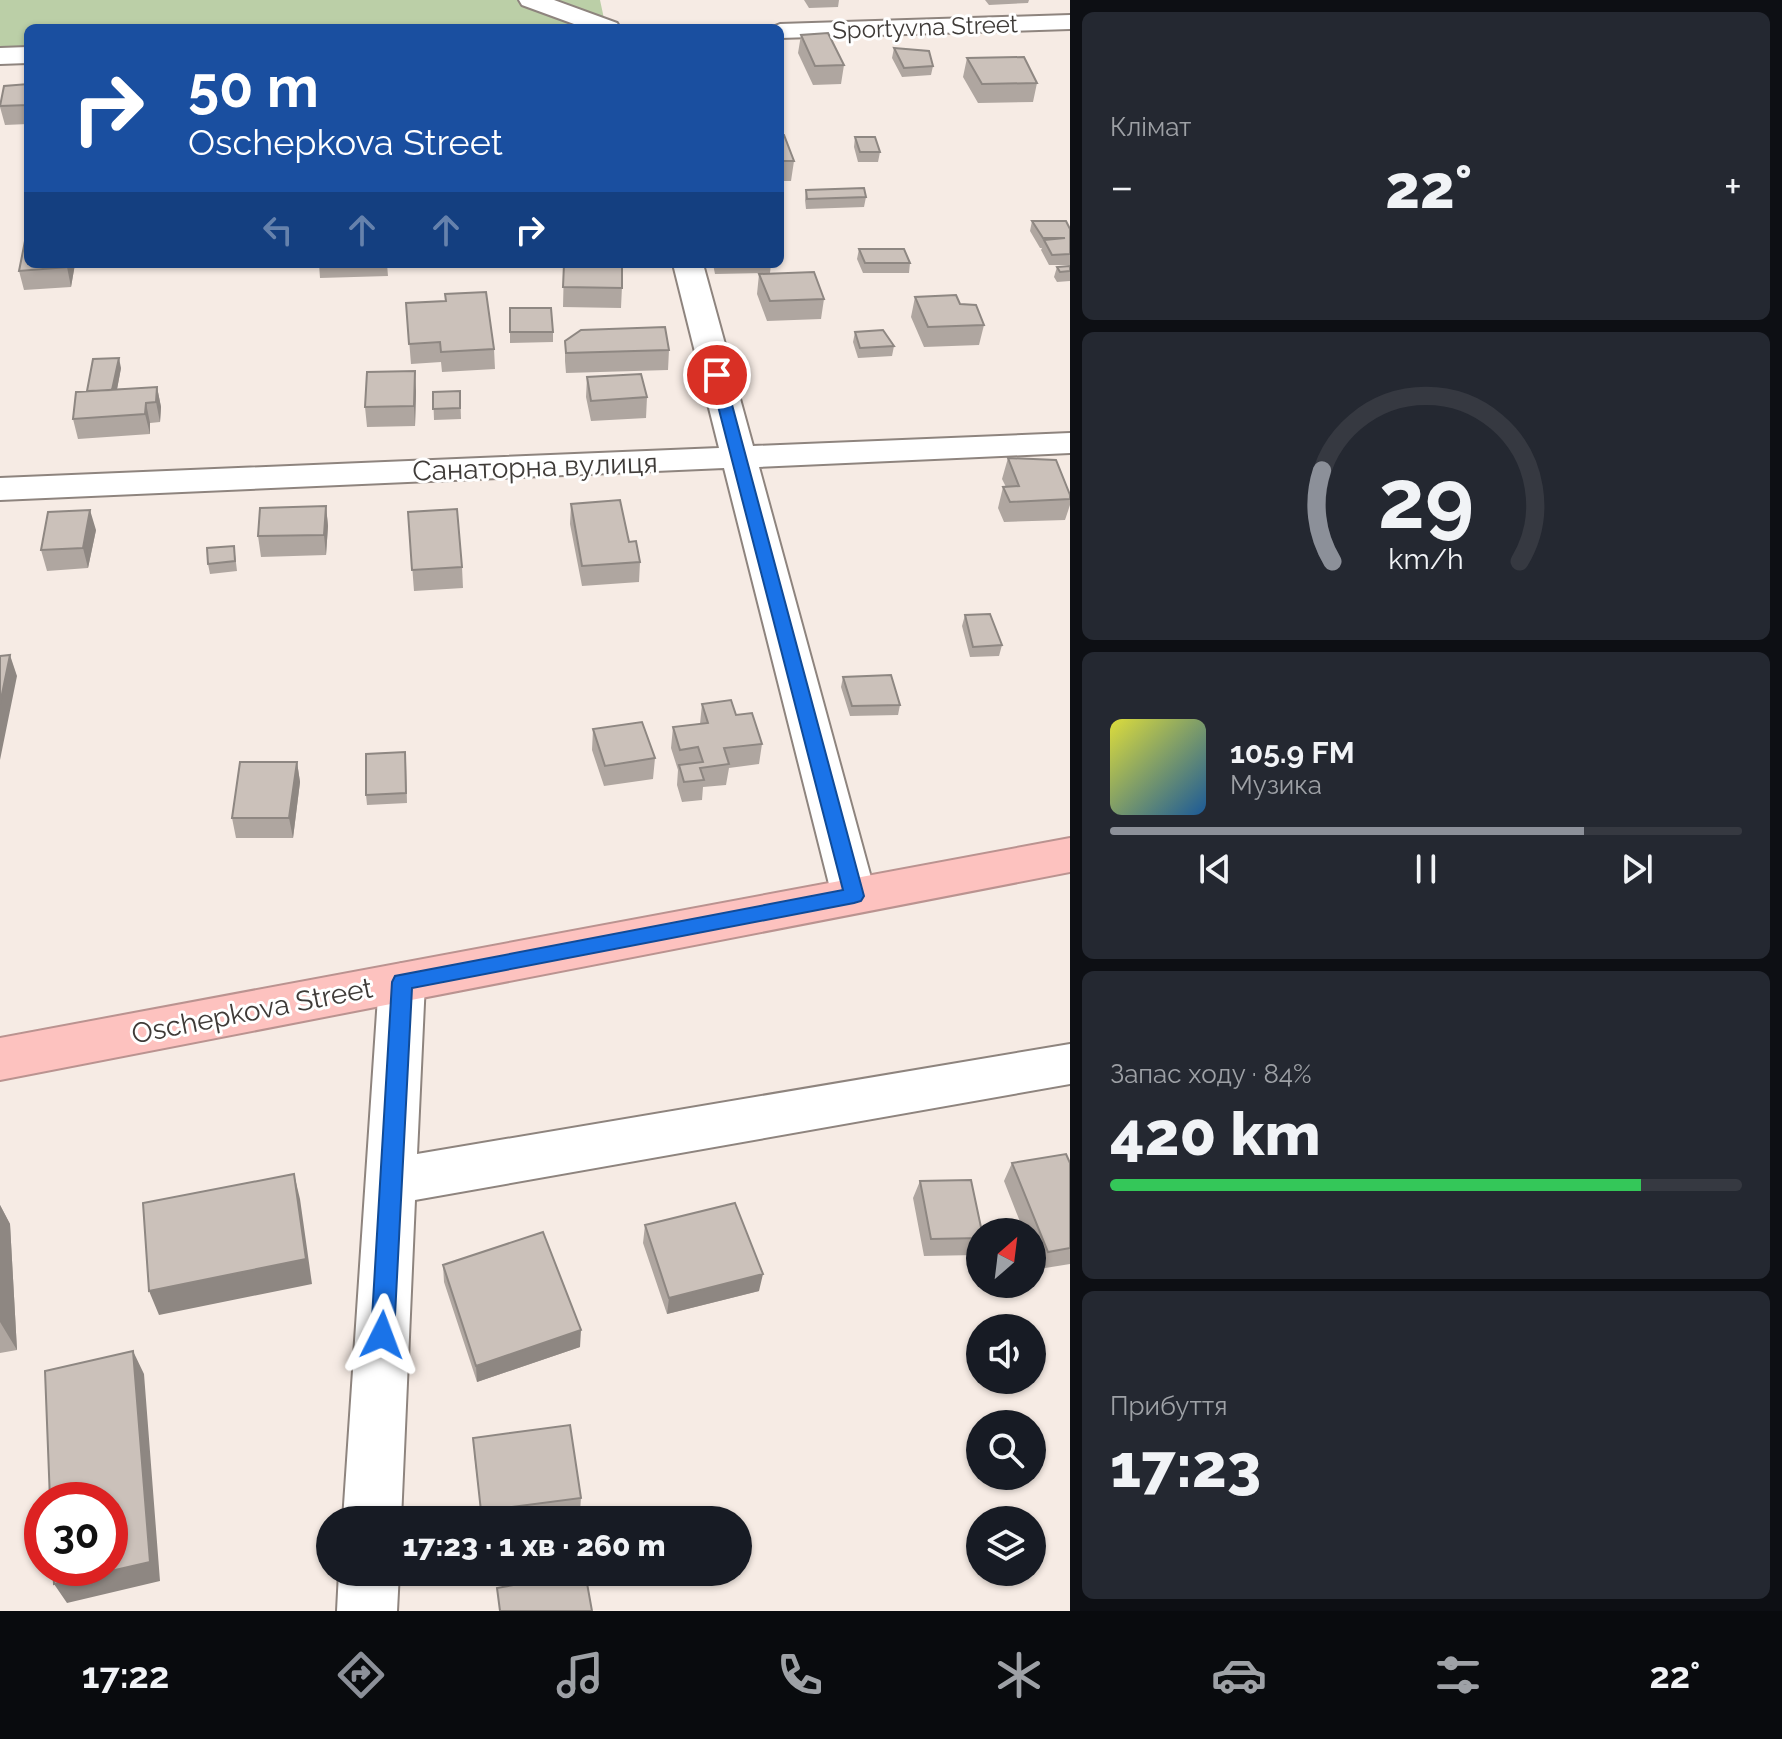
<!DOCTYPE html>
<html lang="uk">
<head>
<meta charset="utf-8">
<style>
	:root { --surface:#171b24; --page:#242831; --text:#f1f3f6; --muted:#9ea1a6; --line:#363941; --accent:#8c9099 }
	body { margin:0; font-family:Raleway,sans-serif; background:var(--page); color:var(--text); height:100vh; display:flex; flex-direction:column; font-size:30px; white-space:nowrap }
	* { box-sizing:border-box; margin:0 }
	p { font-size:26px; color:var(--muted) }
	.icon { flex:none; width:44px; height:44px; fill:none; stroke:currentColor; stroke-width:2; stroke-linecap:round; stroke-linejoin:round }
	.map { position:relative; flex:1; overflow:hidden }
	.details { display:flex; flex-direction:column; gap:12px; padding:12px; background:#0d0f14; width:712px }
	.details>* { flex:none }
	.guide { position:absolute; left:24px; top:24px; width:760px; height:244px; border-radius:12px; box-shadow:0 2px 6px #0004; background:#1a4fa0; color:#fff; overflow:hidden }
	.needle { width:52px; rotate:28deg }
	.buttons { position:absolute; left:966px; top:1218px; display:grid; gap:16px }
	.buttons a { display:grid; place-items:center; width:80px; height:80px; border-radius:50%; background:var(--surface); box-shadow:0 2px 6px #0004; font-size:40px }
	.speed { position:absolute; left:24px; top:1482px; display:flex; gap:16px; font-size:40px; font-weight:700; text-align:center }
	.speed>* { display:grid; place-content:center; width:104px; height:104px; border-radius:50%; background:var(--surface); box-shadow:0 2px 6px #0004; line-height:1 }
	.speed .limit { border:12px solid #d22; background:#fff; color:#111 }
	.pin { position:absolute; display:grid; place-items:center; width:68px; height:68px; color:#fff; margin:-34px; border:4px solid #fff; border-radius:50%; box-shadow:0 2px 8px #0007 }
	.me { position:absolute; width:88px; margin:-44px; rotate:3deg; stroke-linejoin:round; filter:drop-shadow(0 0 6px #0008) }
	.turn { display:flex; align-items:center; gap:28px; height:168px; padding:0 32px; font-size:36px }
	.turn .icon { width:104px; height:104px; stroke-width:2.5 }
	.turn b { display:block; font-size:56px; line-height:68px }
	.lanes { display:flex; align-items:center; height:76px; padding:0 32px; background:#0003; justify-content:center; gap:40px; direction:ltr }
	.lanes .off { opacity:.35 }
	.big { font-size:60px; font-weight:800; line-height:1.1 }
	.details .card { flex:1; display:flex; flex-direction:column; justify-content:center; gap:12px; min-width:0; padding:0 28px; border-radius:12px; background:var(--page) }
	.details .dial { align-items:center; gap:0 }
	.dial svg { height:208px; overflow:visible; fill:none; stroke:var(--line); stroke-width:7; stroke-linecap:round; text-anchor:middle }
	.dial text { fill:var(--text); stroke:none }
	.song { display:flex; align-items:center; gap:24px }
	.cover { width:96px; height:96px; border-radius:12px; background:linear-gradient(135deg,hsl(60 70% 55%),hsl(210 70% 35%)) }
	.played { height:8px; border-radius:4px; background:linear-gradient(90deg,var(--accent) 75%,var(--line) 75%) }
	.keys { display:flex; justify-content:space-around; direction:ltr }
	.heat { display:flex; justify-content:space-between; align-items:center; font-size:44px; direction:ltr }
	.charge { height:12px; border-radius:6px; background:linear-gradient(90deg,#34c759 84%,var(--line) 0) }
	.trip { position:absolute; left:316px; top:1506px; width:436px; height:80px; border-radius:40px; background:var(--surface); box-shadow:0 2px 6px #0004; font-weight:800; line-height:80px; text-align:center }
	.tab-bar { display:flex; height:128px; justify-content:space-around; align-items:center; background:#090b0e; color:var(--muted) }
	.tab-bar .icon { width:56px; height:56px }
	.tab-bar .on { color:var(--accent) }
	.tab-bar b { font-size:36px; color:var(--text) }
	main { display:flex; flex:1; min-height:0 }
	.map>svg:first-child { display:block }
	.green { fill:#bbcfa7 }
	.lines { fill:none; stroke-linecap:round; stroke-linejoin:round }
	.minor-casing { stroke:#8e847e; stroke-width:4 }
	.highway-casing { stroke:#ba9390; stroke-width:4 }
	.minor { fill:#fff; fill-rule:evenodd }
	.highway { fill:#fdc2bf; fill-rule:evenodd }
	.wall { fill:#afa6a0 }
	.shaded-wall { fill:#8e8782 }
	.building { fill:#cbc1ba; stroke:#8e8782; stroke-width:2 }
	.route { fill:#1a73e8; stroke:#114b97; stroke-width:2 }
	.labels { text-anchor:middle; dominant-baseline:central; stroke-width:6; stroke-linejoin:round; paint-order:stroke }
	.far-street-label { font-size:24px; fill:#3f3b38; stroke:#fff }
	.street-label { font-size:28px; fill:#3f3b38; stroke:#fff }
</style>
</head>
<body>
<main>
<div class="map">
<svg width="1070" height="1611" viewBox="0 0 1070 1611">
	<rect width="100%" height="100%" fill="#f6ebe4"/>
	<path class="green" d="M0 0H600L606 28H28V49L0 50Z"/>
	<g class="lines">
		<g class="minor-casing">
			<path id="minor" d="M519 0H554L617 23 620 28H585L522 5Z
				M1070 15V29L780 38V28H770L780 24Z
				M28 47V63L0 64V48Z
				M673 264H703L753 446 1070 433V453L759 467 876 896 870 908 854 913 838 908 832 896 724 468 0 500V478L719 448Z
				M402 963 418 969 425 982 417 1154 1070 1044V1084L415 1200 401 1520H343L379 982 386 969Z
				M339 1572H399L397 1611H337Z"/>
		</g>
		<g class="highway-casing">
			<path id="highway" d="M1070 838V872L0 1080V1038Z"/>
		</g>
		<use href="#minor" class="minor"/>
		<use href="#highway" class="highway"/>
	</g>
	<path class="wall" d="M804 0H839L838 7 809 8Z
		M985 0H1029L1028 3 989 5Z
		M801 35 844 65 841 84 813 85 798 53Z
		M894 48 933 66 931 75 902 77 892 58Z
		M967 58 1037 83 1033 102 978 103 963 77Z
		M780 61 783 69 782 78 780 79Z
		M28 84V124L5 125 0 107Z
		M780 135 794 161 791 181H780Z
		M855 137 880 152 878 162H858L854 147Z
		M806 190 866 197 864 207 806 209 805 200Z
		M1032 221 1070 229V265H1049L1041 250 1042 248H1040L1030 231Z
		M859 249 910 263 909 273H863L857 259Z
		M75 264 71 287 24 290 19 271Z
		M319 264H387L388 276 320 278Z
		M564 264H623L621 308 563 307Z
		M713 264H771L770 273 715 274Z
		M1070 266V281L1057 282 1054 277 1057 267Z
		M759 274 824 299 821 319 767 321 757 294Z
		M915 297 960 304 984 325 979 345 924 347 911 317Z
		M406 303 494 349 495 369 442 372 441 362 411 364Z
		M510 308 553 332V342L510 343Z
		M855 332 894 346 892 356 858 358 853 342Z
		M565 341 669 350 668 370 566 373 565 361Z
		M121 368 117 389 157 387 161 407 160 422 150 423V434L78 439 73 419 87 391Z
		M587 377 647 397 646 418 591 421 586 397Z
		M416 391 415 426 367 427 365 407Z
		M460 391 461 419 434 420 433 392Z
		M1008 458 1070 495V505L1065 520 1004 522 998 508 1003 487H1006L1002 479Z
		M571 504 629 542 640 562 639 582 582 586 570 524Z
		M326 506 328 526 326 555 261 557 258 536Z
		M408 512 462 567 463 588 414 591Z
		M96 530 88 568 47 571 41 550Z
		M234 546 237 571 210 574 208 564Z
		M965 615 1002 645 999 656 970 657 962 626Z
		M843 677 900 705 898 715 850 716 841 687Z
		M702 704 736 715 762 744 759 764 729 768 726 785 703 787 702 800 682 802 677 785 678 770 671 748 673 727 700 724Z
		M593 729 655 758 653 779 604 786 592 750Z
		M297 762 300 782 293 838H236L232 818Z
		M406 762 407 803 367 805 366 795Z
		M1012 1163H1070V1264L1039 1269 1032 1251V1232H1024L1004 1181Z
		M920 1181 980 1232V1245L976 1255 924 1256 913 1198Z
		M0 1205 10 1224 17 1350 0 1353Z
		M645 1225 759 1291 667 1314 643 1243Z
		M443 1265 580 1347 477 1382 444 1282Z
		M474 1453 581 1498 580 1512 519 1520H482Z"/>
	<path class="shaded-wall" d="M67 264H75L71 287 67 267Z
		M119 358 121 368 115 400 112 390Z
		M415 371 416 391 415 426 414 406Z
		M157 387 161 407 160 422 156 402Z
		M146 403 150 423V434L145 414Z
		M326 506 328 526 326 555 324 535Z
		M90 510 96 530 88 568 83 548Z
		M10 655 17 676 0 760V704Z
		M297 762 300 782 293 838 289 818Z
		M294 1174 300 1199 312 1284 159 1315 149 1291Z
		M0 1205 10 1224 17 1350 0 1322Z
		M763 1274 759 1291 667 1314 669 1298Z
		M581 1330 580 1347 477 1382 476 1366Z
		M133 1351 144 1374 160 1581 67 1603 54 1584Z"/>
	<path class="building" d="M828 33 844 65 815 66 801 35Z
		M894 48 929 51 933 66 904 68Z
		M1024 57 1037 83 982 84 967 58Z
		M28 84V105L0 106 4 86Z
		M780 135H784L794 161H780Z
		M855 137H875L880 152H860Z
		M864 188 866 197 807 199 806 190Z
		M1032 221H1066L1070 229V254L1052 255 1044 240 1065 238H1043Z
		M28 235V264H67V267L19 271 26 236Z
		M859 249H904L910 263H865Z
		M564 264H622V288L563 287Z
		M1070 266V271L1060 272 1057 267Z
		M814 272 824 299 770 301 759 274Z
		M486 292 494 349 441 352 440 342 409 344 406 303 446 301 445 294Z
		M956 295 960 304 976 305 984 325 928 327 915 297Z
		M510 308H551L553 332H510Z
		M665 327 669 350 566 353 565 341 581 330Z
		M883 330 894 346 860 348 855 332Z
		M119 358 112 390 87 391 93 359Z
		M415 371 414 406 365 407 367 372Z
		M641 374 647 397 591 401 587 377Z
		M157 387 156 402 146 403 145 414 73 419 76 392Z
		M460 391V408L433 409V392Z
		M1008 458 1056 460 1070 495V499L1010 502 1003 487 1019 486Z
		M620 500 629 542 636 541 640 562 582 566 571 504Z
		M326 506 324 535 258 536 260 508Z
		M457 509 462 567 412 570 408 512Z
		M90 510 83 548 41 550 48 512Z
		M234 546 235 561 208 564 207 548Z
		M990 614 1002 645 973 647 965 615Z
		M10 655 0 704V656Z
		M891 675 900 705 852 706 843 677Z
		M731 700 736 715 752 713 762 744 724 748 729 764 700 768 704 780 684 782 679 765 703 762 698 747 680 750 673 727 708 723 702 704Z
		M642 722 655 758 605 766 593 729Z
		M405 752 406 793 366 795V754Z
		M240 762H297L289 818H232Z
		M1066 1154 1070 1163V1248L1048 1252 1012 1163Z
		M294 1174 306 1259 149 1291 143 1203Z
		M971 1180 982 1232H980V1238L931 1239 920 1181Z
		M735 1203 763 1274 669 1298 645 1225Z
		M543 1232 581 1330 476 1366 443 1265Z
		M133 1351 150 1562 54 1584 53 1568H110V1500H50L45 1371Z
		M570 1425 581 1498 481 1511 473 1438Z
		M585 1572 592 1611H500L497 1588Z"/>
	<path class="route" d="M717 371 724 375 864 896 861 901 854 903 412 988 394 1335 391 1343 382 1346 374 1343 371 1335 392 982 395 976 843 890 710 375Z"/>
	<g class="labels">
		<g class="far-street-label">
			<text transform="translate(925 27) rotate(-2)">Sportyvna Street</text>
		</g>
		<g class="street-label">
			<text transform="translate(535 467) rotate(-2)">Санаторна вулиця</text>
			<text transform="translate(252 1011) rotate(-11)">Oschepkova Street</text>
		</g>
	</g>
</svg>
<div class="buttons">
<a><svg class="needle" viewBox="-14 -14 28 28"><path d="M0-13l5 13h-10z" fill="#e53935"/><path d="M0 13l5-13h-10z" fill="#9ea1a6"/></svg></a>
<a><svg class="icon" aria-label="sound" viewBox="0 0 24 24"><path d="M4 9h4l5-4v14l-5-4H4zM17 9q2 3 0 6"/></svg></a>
<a><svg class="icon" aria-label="search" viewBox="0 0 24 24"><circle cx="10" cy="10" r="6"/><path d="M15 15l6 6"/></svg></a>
<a><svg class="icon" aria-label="layers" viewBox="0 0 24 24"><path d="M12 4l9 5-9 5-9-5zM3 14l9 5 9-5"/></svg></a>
</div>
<div class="speed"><div class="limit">30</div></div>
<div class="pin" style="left:717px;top:375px;background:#d93025"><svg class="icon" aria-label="arrive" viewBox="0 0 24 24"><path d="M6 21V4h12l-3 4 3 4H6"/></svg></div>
<svg class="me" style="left:382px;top:1335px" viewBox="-20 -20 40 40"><path d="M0-17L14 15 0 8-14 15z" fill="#1a73e8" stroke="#fff" stroke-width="4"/></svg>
<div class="trip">17:23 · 1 хв · 260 m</div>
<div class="guide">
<div class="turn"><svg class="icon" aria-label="right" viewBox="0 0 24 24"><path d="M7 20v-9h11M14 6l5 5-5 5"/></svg><div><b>50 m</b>Oschepkova Street</div></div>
<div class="lanes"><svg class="icon off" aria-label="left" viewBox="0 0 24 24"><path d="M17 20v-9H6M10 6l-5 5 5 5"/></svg><svg class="icon off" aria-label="ahead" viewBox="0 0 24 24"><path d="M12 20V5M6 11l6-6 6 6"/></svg><svg class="icon off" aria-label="ahead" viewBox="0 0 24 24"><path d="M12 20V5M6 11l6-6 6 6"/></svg><svg class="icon" aria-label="right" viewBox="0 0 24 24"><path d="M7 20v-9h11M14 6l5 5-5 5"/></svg></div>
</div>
</div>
<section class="details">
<div class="card"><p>Клімат</p>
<div class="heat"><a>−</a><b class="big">22°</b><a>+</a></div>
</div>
<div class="card dial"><svg viewBox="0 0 100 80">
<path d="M14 69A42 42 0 1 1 86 69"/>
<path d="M14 69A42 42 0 0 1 10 34" stroke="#8c9099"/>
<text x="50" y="56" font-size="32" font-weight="700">29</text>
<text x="50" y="72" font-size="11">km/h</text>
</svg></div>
<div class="card">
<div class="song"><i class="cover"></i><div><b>105.9 FM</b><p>Музика</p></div></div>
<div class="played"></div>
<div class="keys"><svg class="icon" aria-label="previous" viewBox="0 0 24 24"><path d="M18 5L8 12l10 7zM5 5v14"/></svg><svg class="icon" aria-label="pause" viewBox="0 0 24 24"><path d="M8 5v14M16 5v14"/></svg><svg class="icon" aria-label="next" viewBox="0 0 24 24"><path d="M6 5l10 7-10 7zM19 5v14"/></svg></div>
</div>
<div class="card"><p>Запас ходу · 84%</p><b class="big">420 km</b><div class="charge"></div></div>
<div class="card"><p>Прибуття</p><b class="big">17:23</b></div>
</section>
</main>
<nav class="tab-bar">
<b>17:22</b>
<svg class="icon on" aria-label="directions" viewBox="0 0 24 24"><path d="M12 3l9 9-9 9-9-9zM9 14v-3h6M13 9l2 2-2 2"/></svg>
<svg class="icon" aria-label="music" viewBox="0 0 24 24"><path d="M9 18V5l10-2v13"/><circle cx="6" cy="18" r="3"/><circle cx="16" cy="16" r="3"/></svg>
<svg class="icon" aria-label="phone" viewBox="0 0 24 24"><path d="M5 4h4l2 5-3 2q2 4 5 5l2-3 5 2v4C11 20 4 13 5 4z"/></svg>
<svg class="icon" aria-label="climate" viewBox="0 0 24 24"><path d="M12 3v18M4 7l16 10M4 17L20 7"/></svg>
<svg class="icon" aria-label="car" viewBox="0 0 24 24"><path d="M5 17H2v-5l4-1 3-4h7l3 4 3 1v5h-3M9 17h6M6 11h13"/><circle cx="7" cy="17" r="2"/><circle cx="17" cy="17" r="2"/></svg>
<svg class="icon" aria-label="filters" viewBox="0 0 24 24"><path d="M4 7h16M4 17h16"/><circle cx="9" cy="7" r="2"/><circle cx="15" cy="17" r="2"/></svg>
<b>22°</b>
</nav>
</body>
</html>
